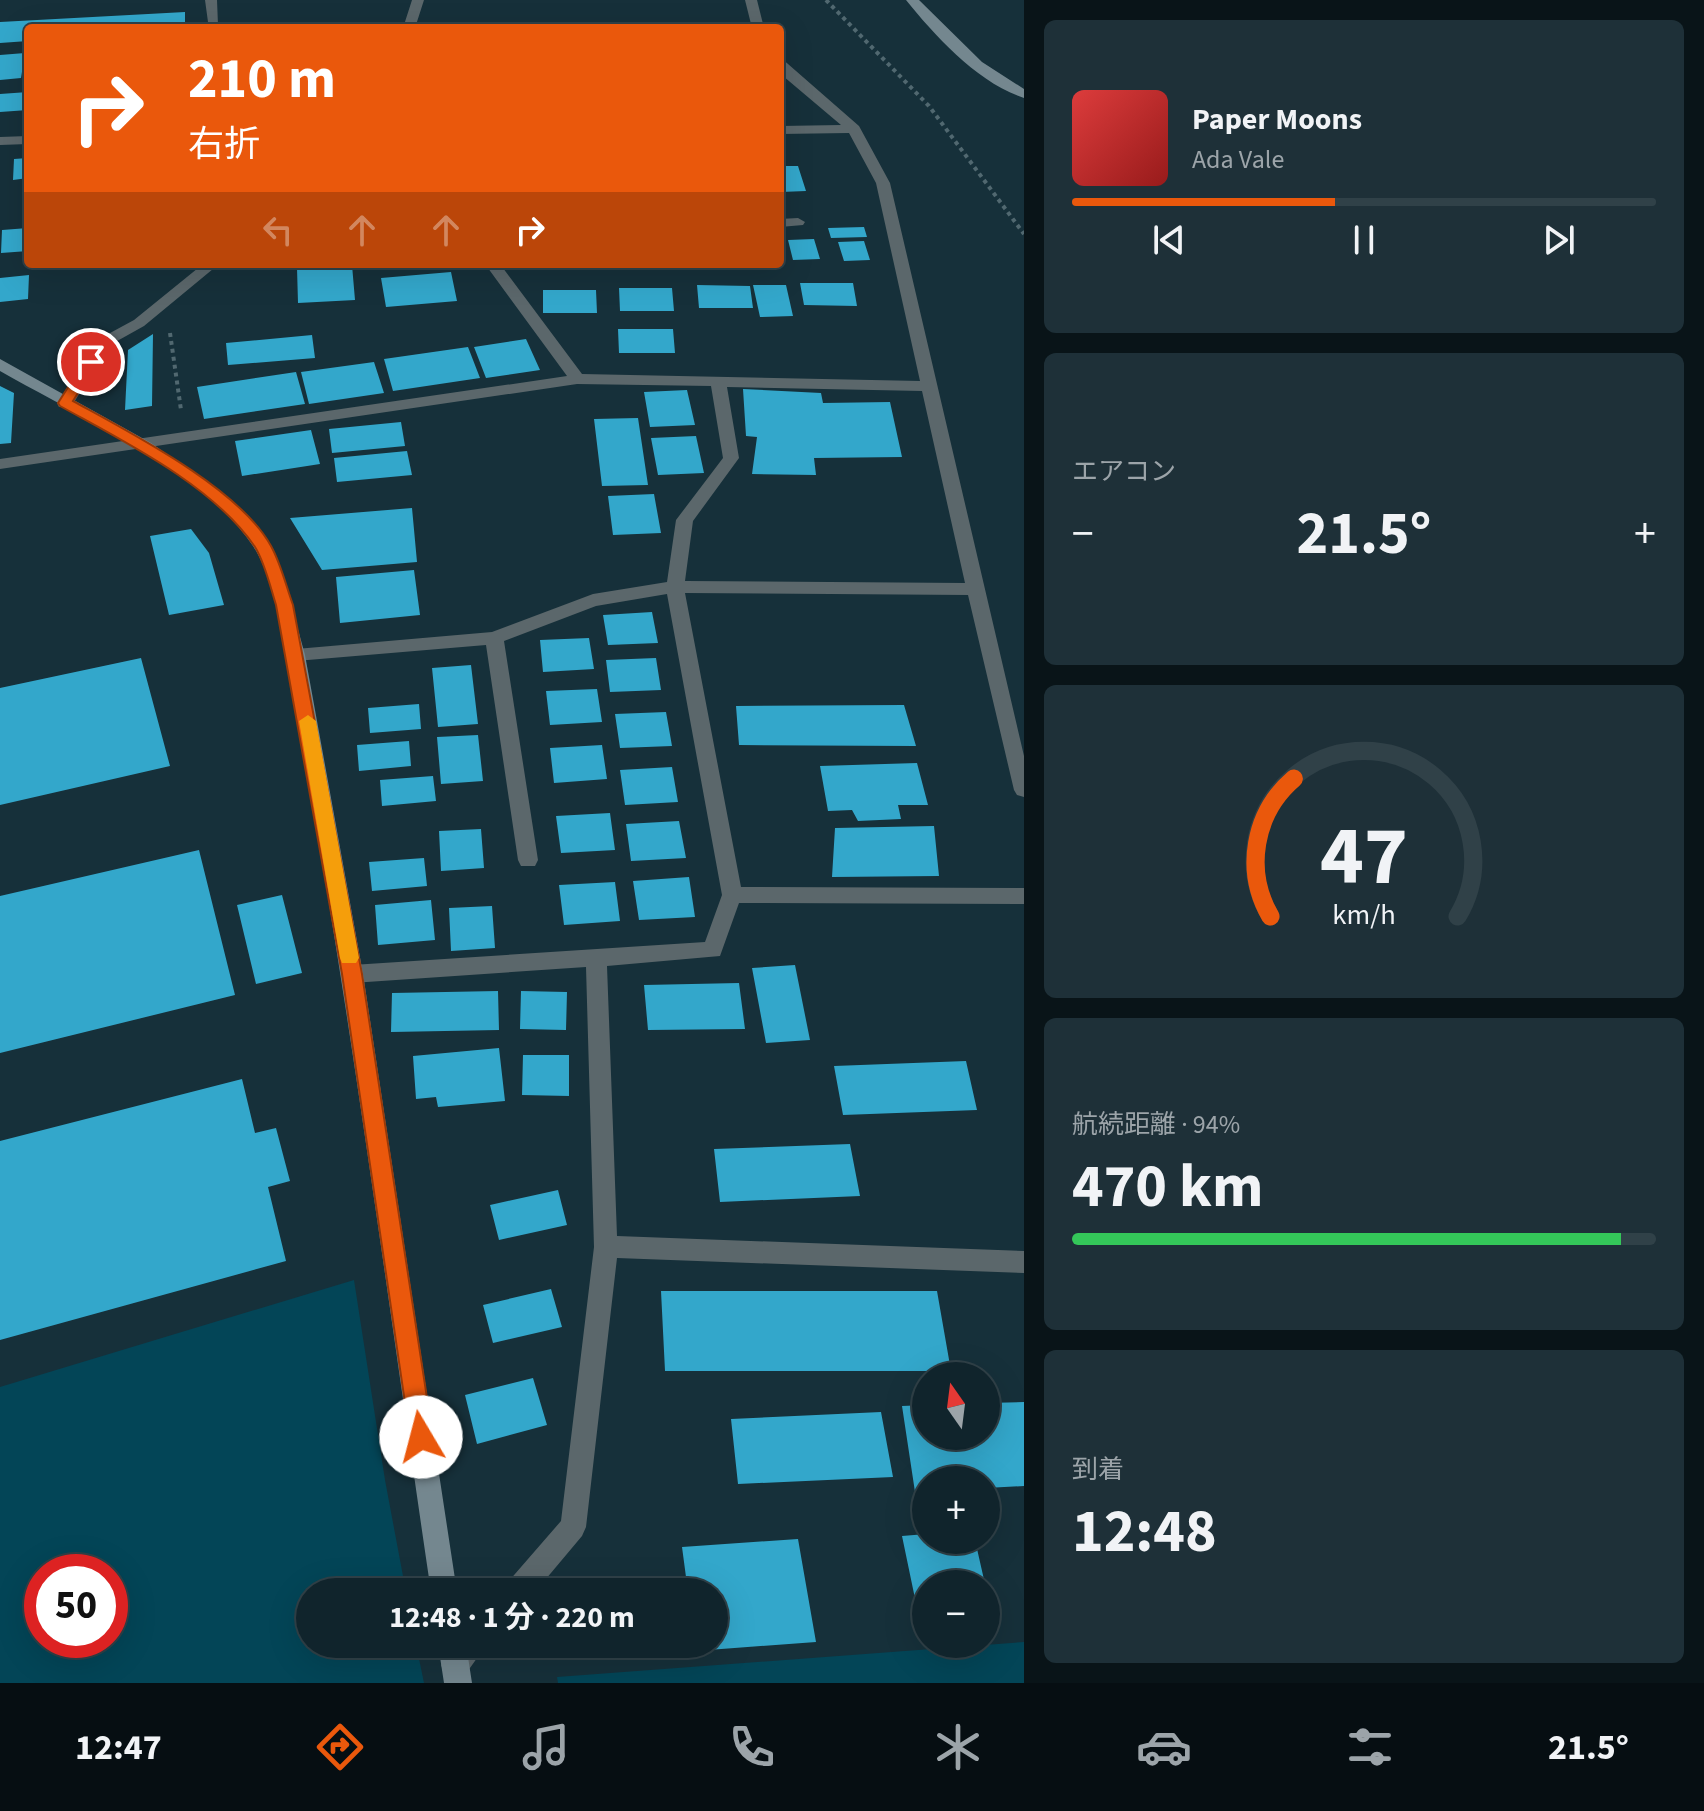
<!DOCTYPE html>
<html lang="ja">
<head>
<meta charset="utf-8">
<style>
	:root { --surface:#10242c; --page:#1e3038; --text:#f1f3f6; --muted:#9ca4a9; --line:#304148; --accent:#ea580c }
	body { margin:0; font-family:"Source Sans 3","Noto Sans JP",sans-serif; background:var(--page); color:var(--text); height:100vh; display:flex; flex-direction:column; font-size:30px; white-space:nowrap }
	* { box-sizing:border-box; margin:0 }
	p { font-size:26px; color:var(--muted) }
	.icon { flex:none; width:44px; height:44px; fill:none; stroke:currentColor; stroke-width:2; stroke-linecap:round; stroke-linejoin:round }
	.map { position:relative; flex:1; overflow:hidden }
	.side { display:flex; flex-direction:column; gap:20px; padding:20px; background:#091418; width:680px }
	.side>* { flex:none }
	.guide { position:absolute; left:24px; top:24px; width:760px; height:244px; border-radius:8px; box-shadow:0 8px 32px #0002,0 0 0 2px var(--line); background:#ea580c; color:#fff; overflow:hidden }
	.needle { width:52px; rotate:346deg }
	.controls { position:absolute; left:912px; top:1362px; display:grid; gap:16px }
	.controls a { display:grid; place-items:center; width:88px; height:88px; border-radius:50%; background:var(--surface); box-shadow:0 8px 32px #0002,0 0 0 2px var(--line); font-size:40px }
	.speed { position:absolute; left:24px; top:1554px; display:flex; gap:16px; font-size:40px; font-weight:700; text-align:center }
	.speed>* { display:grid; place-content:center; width:104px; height:104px; border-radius:50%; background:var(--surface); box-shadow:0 8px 32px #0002,0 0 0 2px var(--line); line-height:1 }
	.speed .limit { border:12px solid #d22; background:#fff; color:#111 }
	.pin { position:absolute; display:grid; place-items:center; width:68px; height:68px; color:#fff; margin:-34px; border:4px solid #fff; border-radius:50%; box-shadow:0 2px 8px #0007 }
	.me { position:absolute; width:88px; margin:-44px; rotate:352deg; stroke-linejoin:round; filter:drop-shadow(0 0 6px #0008) }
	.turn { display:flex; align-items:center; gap:28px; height:168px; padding:0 32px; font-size:36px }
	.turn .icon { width:104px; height:104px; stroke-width:2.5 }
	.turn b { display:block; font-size:56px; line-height:68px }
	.lanes { display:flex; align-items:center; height:76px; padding:0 32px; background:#0003; justify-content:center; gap:40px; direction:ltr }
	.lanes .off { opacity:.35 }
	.big { font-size:60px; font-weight:700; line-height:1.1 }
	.side .widget { flex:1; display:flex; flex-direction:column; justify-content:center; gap:12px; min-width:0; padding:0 28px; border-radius:12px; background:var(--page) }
	.side .dial { align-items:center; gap:0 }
	.dial svg { height:208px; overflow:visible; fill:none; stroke:var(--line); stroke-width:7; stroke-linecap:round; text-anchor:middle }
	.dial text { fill:var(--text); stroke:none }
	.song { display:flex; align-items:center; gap:24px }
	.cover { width:96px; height:96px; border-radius:12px; background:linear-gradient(135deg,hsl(0 70% 55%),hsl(0 70% 35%)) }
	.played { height:8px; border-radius:4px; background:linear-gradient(90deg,var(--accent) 45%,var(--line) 45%) }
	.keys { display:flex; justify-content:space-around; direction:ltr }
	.heat { display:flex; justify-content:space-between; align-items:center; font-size:44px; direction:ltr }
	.charge { height:12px; border-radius:6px; background:linear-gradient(90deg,#34c759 94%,var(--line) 0) }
	.trip { position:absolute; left:296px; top:1578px; width:432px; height:80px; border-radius:40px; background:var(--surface); box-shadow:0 8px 32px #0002,0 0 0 2px var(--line); font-weight:700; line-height:80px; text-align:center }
	.tabs { display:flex; height:128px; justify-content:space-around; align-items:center; background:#060e12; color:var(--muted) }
	.tabs .icon { width:56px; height:56px }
	.tabs .current { color:var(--accent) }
	.tabs b { font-size:36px; color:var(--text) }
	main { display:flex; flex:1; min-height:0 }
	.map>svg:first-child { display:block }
	.green { fill:#034557; fill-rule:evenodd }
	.building { fill:#33a7cb }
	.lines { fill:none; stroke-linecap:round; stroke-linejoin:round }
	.path { stroke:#516870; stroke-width:4; stroke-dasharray:4 4; stroke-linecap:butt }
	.street { fill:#5b676b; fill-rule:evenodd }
	.secondary { fill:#74878f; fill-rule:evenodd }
	.route { fill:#ea580c; stroke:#983908; stroke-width:2 }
	.slow { fill:#f59e0b }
</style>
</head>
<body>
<main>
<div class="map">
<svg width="1024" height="1683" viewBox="0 0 1024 1683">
	<rect width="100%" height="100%" fill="#16303a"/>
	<path class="green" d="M354 1280 385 1480 406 1592H310V1644H416L424 1683H0V1387ZM42 1572H110V1640H42Z
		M1024 1642V1683H558L557 1677Z"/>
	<path class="building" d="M185 12V28H28V41L0 43V22Z
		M25 53 21 78 0 80V55Z
		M28 92V110L0 112V94Z
		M28 158V178L13 180 14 159Z
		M780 166H798L806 191 781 192Z
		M864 227 867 237 831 238 828 228Z
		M28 228V251L1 253 2 230Z
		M814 239 820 259 793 260 788 240Z
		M864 241 870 260 844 261 838 242Z
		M352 265 355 300 298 303 297 268Z
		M451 272 457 301 386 307 381 278Z
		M29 275 28 299 0 302V278Z
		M800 283H853L857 306 804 305Z
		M697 285 750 286 753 308H699Z
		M753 285H786L793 316 760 317Z
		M619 288H672L674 311H620Z
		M543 290H596L597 313H543Z
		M618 329H673L675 353H619Z
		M153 334 152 406 125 410 128 350Z
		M312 335 315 358 228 365 226 343Z
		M526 339 540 370 486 378 474 347Z
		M468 347 480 378 393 391 384 359Z
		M374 362 384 393 309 404 301 372Z
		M296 372 305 404 204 419 197 387Z
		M0 386 14 393 11 443 0 444Z
		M743 389 821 393 823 403 890 402 902 457 814 458 816 475 752 474 757 437 746 436Z
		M687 390 695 425 650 427 644 392Z
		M638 418 648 485 602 486 594 419Z
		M401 422 405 446 332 453 329 429Z
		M311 430 320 464 242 476 235 441Z
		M696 436 704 473 658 475 651 438Z
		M407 451 412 475 337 482 334 458Z
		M654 494 661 533 613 535 608 496Z
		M412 508 417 562 322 570 290 518Z
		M191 529 209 553 224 605 169 615 150 536Z
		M414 570 420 615 340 623 336 577Z
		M652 612 658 643 608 645 603 615Z
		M589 638 594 669 543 672 540 640Z
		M141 658 170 766 0 805V688Z
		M656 658 661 690 610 692 606 660Z
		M471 665 478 724 438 727 432 668Z
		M597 689 602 722 550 725 546 691Z
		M419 704 421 729 370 733 368 708Z
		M904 705 916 746 739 745 736 706Z
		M666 712 672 746 620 748 615 714Z
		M478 735 483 781 441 784 437 737Z
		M409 741 411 766 359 771 357 745Z
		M602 745 607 779 554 783 550 748Z
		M917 763 928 805H898L901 819 858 821 852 810 828 811 820 766Z
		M672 767 678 802 625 805 620 770Z
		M433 776 436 801 382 806 380 780Z
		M610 813 615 850 561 853 556 816Z
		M679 821 686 858 631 861 626 824Z
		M934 826 939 876 832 877 835 828Z
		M481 829 484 868 441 871 439 831Z
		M199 850 235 995 0 1053V896Z
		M424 858 427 886 372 891 369 862Z
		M689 877 695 917 639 920 633 881Z
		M615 882 620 921 564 925 559 885Z
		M282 895 302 973 256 984 237 905Z
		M431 900 435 940 378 945 375 905Z
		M492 906 495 948 451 951 449 908Z
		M795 965 810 1040 766 1043 752 968Z
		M739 983 745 1029 648 1030 644 985Z
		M498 991 499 1030 391 1032 392 993Z
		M521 991 567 992 566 1030 520 1029Z
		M499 1048 505 1101 438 1107 436 1097 416 1099 413 1056Z
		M523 1055H569V1096L522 1095Z
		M966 1061 977 1110 843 1115 834 1066Z
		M242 1079 255 1133 276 1128 290 1181 268 1187 286 1261 0 1340V1141Z
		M850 1144 860 1196 720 1202 714 1149Z
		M558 1190 567 1225 499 1240 490 1205Z
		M551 1289 562 1327 493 1343 483 1305Z
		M661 1291H937L951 1371H665Z
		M533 1378 547 1425 477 1444 465 1395Z
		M1024 1402V1486L986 1488V1480H926V1491L915 1492 902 1406 926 1405V1436H986V1403Z
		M881 1412 893 1477 738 1484 731 1419Z
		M926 1534V1540H975L985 1584H926V1637H923L902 1536Z
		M798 1539 816 1642 695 1651 694 1644H714V1592H688L682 1547Z
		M986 1596H987L995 1631 986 1632Z"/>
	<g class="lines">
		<path class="path" d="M826 0 929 106 1024 234
			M170 333 181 410"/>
		<path class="street" d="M205 0H217L218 25 208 22Z
			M412 0H424L415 28H403Z
			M745 0H757L764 28H752Z
			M780 57 859 126 890 183 1024 756V797L1017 795 1014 790 968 595 685 593 741 887 1024 888V904L739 903 720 956 607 966 617 1236 1024 1251V1273L617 1258 586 1527 582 1536 535 1592H505L508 1582 561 1521 594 1247 586 967 352 983 344 980 341 974 344 968 352 965 705 942 722 895 667 594 596 606 504 641 538 860 535 866H521L518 860 486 645 296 661 287 655 296 649 492 632 593 594 667 582 676 520 723 458 711 386 577 384 0 469V459L567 376 485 264H500L582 374 920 381 876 183 849 133 780 134V126L841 125 783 76 780 71ZM727 387 922 391 965 583 685 581 693 521 739 458Z
			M28 136V144L0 145V137Z
			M798 218 805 222 803 225 780 227V219Z
			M203 264H219L144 326 110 345 71 407H59L57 403 99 339 134 320Z
			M455 1644H487L465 1675 455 1679 445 1675 441 1665Z"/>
		<path class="secondary" d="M906 0H919L982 62 1024 89V98C978 83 935 36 906 0Z
			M0 359 151 443 225 495 252 520 273 549 283 575 305 655 363 974 457 1592H431C392 1328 357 1064 312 801 301 736 287 598 253 546 204 472 77 415 0 371Z
			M438 1644H466L472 1683H444Z"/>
	</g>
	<path class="route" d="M91 358 98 362 73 401C131 433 239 488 271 546 281 564 286 586 293 605L362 974 433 1437 429 1446 421 1449 413 1446 410 1437 342 974 276 605C270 586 265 563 255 547 213 485 123 441 60 406L58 403 86 359Z"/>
	<path class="slow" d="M308 715 316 721 359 958 356 963H342L340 958 299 721Z"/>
</svg>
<div class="controls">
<a><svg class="needle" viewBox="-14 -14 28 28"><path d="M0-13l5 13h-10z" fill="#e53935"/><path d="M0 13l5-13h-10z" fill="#9ca4a9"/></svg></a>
<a>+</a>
<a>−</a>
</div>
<div class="speed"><div class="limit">50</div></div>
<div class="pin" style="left:91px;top:362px;background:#d93025"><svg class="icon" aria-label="arrive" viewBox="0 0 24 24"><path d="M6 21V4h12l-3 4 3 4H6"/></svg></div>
<svg class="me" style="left:421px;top:1437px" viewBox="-20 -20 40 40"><circle r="19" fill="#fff"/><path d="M0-13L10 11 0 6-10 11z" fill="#ea580c"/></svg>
<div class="trip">12:48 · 1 分 · 220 m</div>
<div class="guide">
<div class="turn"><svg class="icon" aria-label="right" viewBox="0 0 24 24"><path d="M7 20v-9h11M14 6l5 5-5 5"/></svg><div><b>210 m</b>右折</div></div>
<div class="lanes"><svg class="icon off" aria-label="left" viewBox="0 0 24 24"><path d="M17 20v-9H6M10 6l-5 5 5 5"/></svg><svg class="icon off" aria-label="ahead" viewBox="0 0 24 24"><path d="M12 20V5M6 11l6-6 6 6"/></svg><svg class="icon off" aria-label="ahead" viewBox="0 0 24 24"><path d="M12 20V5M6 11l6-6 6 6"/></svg><svg class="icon" aria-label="right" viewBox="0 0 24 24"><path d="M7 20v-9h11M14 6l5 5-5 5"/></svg></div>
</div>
</div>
<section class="side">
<div class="widget">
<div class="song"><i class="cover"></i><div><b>Paper Moons</b><p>Ada Vale</p></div></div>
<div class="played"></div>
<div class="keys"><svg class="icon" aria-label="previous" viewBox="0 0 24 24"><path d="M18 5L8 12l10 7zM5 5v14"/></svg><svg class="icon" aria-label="pause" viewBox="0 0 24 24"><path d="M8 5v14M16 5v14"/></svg><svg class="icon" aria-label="next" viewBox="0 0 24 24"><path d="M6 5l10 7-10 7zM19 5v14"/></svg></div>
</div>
<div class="widget"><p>エアコン</p>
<div class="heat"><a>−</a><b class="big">21.5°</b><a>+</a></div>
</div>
<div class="widget dial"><svg viewBox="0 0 100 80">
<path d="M14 69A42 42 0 1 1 86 69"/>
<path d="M14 69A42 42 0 0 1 23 16" stroke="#ea580c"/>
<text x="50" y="56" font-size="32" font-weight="700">47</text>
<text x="50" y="72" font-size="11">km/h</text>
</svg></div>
<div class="widget"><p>航続距離 · 94%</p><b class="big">470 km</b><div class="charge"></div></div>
<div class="widget"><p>到着</p><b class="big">12:48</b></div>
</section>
</main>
<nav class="tabs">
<b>12:47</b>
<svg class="icon current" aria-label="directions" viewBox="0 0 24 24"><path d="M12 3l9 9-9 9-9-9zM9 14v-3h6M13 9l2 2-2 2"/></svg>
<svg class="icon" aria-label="music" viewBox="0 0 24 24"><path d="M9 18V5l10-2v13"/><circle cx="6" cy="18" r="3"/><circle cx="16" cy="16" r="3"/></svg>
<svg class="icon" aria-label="phone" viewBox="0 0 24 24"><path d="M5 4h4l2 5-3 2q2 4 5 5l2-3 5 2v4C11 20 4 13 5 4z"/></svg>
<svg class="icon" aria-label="climate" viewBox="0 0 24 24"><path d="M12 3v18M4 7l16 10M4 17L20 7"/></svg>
<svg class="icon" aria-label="car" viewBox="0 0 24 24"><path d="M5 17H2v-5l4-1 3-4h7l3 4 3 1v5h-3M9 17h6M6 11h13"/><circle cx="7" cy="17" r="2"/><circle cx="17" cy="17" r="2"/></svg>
<svg class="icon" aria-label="filters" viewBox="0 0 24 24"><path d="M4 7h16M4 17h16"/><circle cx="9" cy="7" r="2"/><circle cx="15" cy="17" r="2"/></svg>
<b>21.5°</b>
</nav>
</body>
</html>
